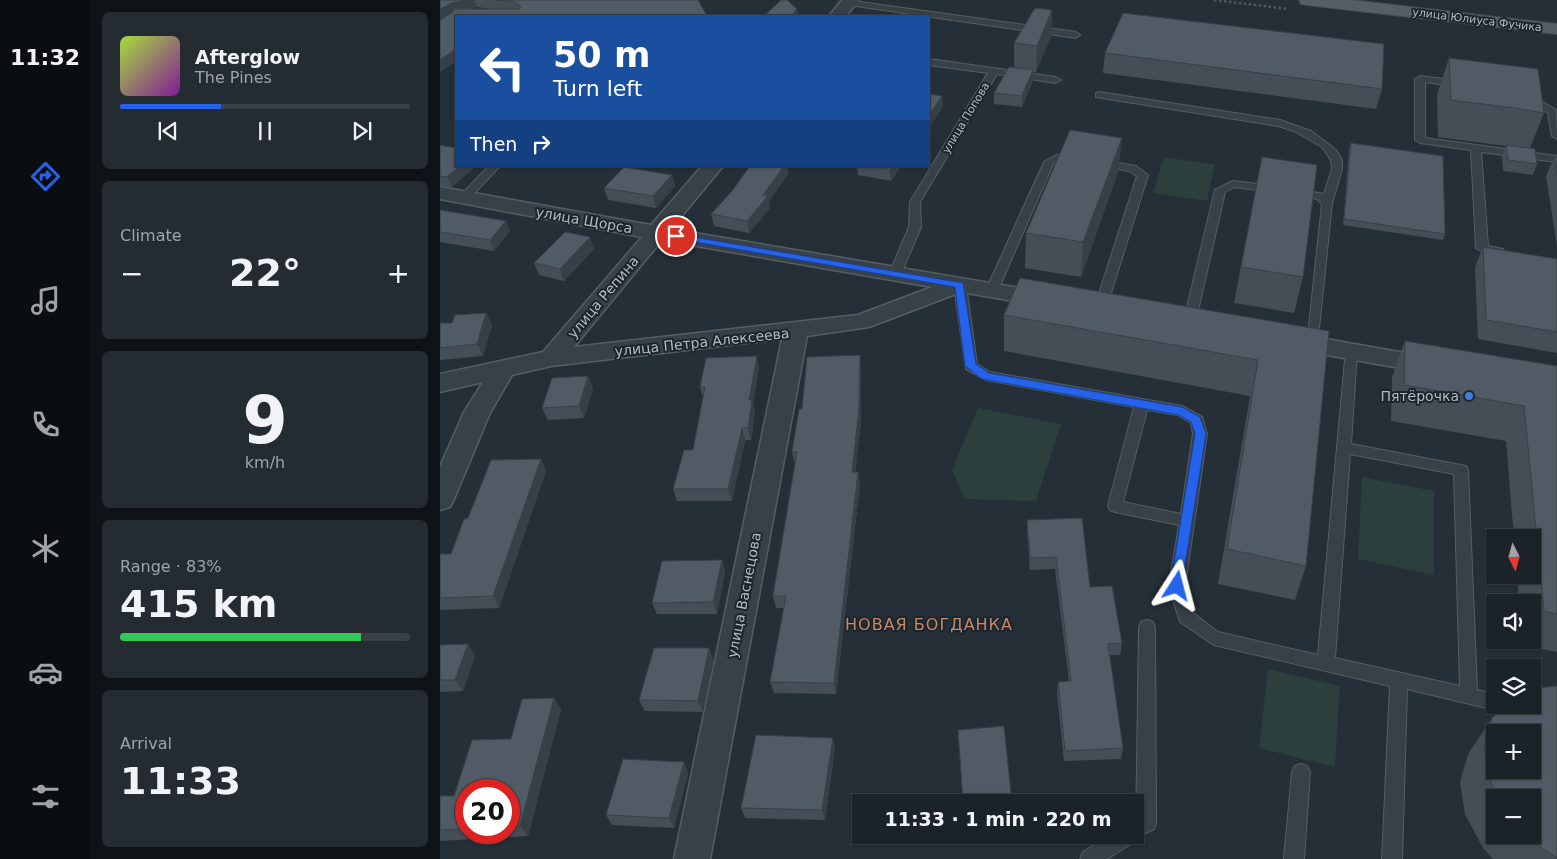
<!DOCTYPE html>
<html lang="en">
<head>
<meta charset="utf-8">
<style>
	:root { --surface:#1b2329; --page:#242b31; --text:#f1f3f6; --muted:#a0a4a8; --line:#394046; --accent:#2563eb }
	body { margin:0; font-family:"DejaVu Sans",sans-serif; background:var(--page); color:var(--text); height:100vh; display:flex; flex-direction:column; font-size:19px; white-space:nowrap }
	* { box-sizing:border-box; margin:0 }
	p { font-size:16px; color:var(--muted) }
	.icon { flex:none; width:28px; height:28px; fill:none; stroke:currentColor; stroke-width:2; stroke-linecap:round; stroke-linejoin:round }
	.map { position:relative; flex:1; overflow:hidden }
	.panel { display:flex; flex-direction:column; gap:12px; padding:12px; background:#0f1317; width:350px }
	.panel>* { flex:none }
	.top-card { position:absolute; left:15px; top:15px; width:475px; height:152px; border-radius:0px; box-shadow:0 1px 4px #0004,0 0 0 1px var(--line); background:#1a4fa0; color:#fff; overflow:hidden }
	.needle { width:32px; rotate:174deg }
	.fabs { position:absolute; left:1046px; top:529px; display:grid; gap:10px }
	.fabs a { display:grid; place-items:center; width:55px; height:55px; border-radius:0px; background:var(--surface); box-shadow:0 1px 4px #0004,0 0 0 1px var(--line); font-size:25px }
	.speed { position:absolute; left:15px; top:779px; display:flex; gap:10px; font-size:25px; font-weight:700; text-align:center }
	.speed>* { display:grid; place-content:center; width:65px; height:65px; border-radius:50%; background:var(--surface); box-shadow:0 1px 4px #0004,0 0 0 1px var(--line); line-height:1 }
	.speed .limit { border:8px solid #d22; background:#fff; color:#111 }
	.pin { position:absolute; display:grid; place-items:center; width:42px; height:42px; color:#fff; margin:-21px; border:2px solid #fff; border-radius:50%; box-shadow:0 1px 5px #0007 }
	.me { position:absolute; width:55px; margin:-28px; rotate:9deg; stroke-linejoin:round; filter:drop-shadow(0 0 4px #0008) }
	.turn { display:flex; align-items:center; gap:18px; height:105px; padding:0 15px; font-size:22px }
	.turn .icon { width:65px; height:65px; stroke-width:2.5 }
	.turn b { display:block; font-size:35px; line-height:42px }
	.then { display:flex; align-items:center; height:48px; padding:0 15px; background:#0003; gap:10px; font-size:19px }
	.big { font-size:38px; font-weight:600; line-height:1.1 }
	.panel .tile { flex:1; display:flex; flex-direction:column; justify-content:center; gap:8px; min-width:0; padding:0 18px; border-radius:8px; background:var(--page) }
	.panel .dial { align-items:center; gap:0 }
	.dial b { font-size:65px; line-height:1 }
	.song { display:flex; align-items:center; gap:15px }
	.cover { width:60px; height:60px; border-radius:8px; background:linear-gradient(135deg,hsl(80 70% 55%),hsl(290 70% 35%)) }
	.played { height:5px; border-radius:2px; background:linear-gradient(90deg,var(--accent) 35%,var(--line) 35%) }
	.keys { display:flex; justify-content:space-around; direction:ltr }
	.heat { display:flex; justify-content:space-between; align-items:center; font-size:28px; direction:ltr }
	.charge { height:8px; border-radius:4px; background:linear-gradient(90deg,#34c759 83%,var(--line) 0) }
	.trip { position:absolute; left:412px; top:794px; width:292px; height:50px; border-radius:0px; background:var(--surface); box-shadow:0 1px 4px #0004,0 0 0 1px var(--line); font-weight:600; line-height:50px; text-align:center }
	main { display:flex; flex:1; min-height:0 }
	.tab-bar { display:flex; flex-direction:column; width:90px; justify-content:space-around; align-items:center; background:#0b0e10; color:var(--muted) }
	.tab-bar .icon { width:35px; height:35px }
	.tab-bar .on { color:var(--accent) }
	.tab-bar b { font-size:22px; color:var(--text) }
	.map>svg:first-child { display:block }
	.green { fill:#2c3f3d }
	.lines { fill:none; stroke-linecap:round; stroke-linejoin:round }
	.lane-casing { stroke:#565e65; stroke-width:2 }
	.street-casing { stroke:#565e65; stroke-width:3 }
	.primary-casing { stroke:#444c54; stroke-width:2 }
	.path { stroke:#4b5b5c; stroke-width:2.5; stroke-dasharray:2.5 2.5; stroke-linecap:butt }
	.lane { fill:#384048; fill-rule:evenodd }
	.street { fill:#384048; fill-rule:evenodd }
	.primary { fill:#565f68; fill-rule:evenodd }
	.wall { fill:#454e57; fill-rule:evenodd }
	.shaded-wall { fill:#384047 }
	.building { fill:#505b65; stroke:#384047; fill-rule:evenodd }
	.route { fill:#2563eb; stroke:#184099 }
	.shop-dot { fill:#3f7fe0; stroke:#1d252c; stroke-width:2 }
	.labels { text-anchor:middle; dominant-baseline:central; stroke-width:4; stroke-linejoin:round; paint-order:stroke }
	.far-street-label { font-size:11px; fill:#b3bbc4; stroke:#1d252c }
	.street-label { font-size:14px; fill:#b3bbc4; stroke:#1d252c }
	.poi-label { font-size:14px; fill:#b3bbc4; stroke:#1d252c; text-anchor:end }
	.quarter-label { font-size:16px; letter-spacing:1px; fill:#c6886c; stroke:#1d252c }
</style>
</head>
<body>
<main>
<nav class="tab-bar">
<b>11:32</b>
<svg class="icon on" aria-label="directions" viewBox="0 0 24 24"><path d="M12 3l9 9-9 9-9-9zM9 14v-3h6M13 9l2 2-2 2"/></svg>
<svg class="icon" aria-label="music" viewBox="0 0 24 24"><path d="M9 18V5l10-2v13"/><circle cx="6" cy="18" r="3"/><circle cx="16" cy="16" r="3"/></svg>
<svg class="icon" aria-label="phone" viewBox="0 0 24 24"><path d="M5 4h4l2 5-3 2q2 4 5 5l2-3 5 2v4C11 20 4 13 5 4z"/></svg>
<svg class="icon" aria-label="climate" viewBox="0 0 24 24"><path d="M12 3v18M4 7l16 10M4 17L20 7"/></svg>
<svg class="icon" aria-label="car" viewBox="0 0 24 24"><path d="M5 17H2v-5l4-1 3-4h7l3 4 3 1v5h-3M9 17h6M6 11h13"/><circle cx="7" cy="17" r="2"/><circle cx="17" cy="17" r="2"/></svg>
<svg class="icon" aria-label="filters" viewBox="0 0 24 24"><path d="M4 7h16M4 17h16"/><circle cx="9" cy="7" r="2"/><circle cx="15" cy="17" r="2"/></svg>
</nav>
<section class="panel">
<div class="tile">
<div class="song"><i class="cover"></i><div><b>Afterglow</b><p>The Pines</p></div></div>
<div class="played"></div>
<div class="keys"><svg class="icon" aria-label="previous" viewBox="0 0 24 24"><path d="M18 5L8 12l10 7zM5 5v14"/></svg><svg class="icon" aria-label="pause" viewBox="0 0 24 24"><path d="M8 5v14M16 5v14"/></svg><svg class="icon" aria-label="next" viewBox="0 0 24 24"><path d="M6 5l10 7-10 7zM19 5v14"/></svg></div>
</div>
<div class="tile"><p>Climate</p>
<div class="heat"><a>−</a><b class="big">22°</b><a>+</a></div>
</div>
<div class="tile dial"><b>9</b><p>km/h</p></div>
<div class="tile"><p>Range · 83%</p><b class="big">415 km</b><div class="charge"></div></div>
<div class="tile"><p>Arrival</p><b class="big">11:33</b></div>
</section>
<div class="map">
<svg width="1117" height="859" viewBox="0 0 1117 859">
	<rect width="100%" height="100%" fill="#242f37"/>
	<path class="green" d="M724 157 775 165 767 201 713 193Z
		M538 408 621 424 596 501 525 499 512 470Z
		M922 477 994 491V575L918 559Z
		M828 669 900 686 895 767 819 748Z"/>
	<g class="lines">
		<g class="lane-casing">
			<path id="lane" d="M406 0 636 32 640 35 636 38 409 5 406 4Z
				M489 59 616 77 621 80 616 83 557 74 480 202 481 227 461 274 455 278 449 274 469 227 470 202 548 73 489 65Z
				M980 76 1020 81 1025 84 1020 87 985 82V138L1117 156V162L1041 152 1048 246 1063 249V253L1042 251 1036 248 1031 150 980 143 975 140V79Z
				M659 92 840 120 871 131 896 150 902 160V169L892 203 877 348 873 349 867 345 882 204 877 199 852 194 851 192 856 189 884 194 892 169 891 160 882 147 854 131 838 126 656 97V93Z
				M1084 94H1090L1116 110 1117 139 1112 136 1108 113 1084 98Z
				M617 155 636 157 641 160C634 166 622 159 613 164L558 290 552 294 548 293 546 290 604 162Z
				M660 160 696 166 708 175 666 309 660 313 654 309 697 176 689 171 656 165V161Z
				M49 166H60L28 200H20V196Z
				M793 181 835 186 840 189 835 192 794 187 785 192 755 324 749 328 745 327 743 324 775 190Z
				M520 281 526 285 537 364 550 372 742 406 762 417 767 434 745 586 753 613 778 632 878 655 906 349H916L917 352 911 444 1026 466 1028 470 1037 690 1055 694V705H1062L1055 710 967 689 962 859H942L950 686 774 645 740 622 729 586 739 525 675 512 670 510 668 506 694 407 546 380 526 369 514 285ZM707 410 738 415 751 423 753 434 741 514 683 502ZM910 454 1014 474 1020 686 895 658Z
				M707 620 713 622 715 627 716 823 714 829 695 838 694 842 667 859H640L643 852 670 835H696L699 627 701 622Z
				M861 764 867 766 870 772 864 859H844L852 772 855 766Z"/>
		</g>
		<g class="street-casing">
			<path id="street" d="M402 0H419L406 16H389Z
				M262 166H283L231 229 609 293 617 295 621 300 617 305 609 307 521 292 429 327 367 336 270 859H234L342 339 111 366 72 375 50 413 14 499 10 507 0 510V467L24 412 43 382 0 392V374L103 352 202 237 0 199V187L211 225ZM222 240 492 287 418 315 134 347Z
				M852 333 993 358 1002 360 1005 366 1002 372 993 374 843 347 840 341 843 335Z"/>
		</g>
		<g class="primary-casing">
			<path id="primary" d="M859 0H911L1117 24V34L867 5 861 4Z"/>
		</g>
		<path class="path" d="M774 0 848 9"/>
		<use href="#lane" class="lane"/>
		<use href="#street" class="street"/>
		<use href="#primary" class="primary"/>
	</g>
	<path class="wall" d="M0 0H258L16 16V61L0 72ZM37 7 51 9H31Z
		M612 10 611 36 596 72H593V81L582 107 554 104V93L574 67V43Z
		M665 53 942 89 936 109 663 73Z
		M1009 58 1104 113 1090 148 1097 164 1093 175 1063 171 1062 157 1066 146 998 137 997 95Z
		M911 143 1005 234 1003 240 903 225 909 149Z
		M0 145 16 166H36L12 187 0 186Z
		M1114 157H1117V246L1106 176Z
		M310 166H348V174L329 201 330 208 309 233 274 226 271 214 292 191Z
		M417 166H461L451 181 418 175Z
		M678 172 641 277 585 268 586 233Z
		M232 175 235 186 216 208 168 200 164 188Z
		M815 192 863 277 854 313 794 303Z
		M0 210 70 231 54 251 0 242Z
		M1043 247 1117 259V353L1038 339 1035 267Z
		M154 249 124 281 99 275 94 263Z
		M46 313 52 325 43 356 0 360V362V323H12Z
		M564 315 889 331 866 566 855 600 778 584 810 396 564 351Z
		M965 341 1117 366V652L1082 645V640H1092V602H1079L1077 575H1092V538H1074L1066 441 951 421 952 377Z
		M421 367V421L415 472H418L420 484 396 694 334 693 330 682 344 608H336L333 596 355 464 352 452 362 409Z
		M319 368 313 404 315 412 311 440H305L292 501H237L233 489 253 450 263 397 260 387Z
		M148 376 153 389 144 418 108 420 102 408Z
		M101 459 106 471 59 608 0 610V554H11L28 518Z
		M587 520 650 587 682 643 680 655H670L683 748 681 759 624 761 617 693 618 682 629 681 615 569 590 570 587 531Z
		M282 560 285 572 277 614H217L212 603Z
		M0 645 35 656 23 691 0 692Z
		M269 648 273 660 263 712 205 711 199 700Z
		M1117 686V859H1053L1043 848 1025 814 1020 782 1028 754 1052 718ZM1055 798H1092V835H1055Z
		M114 698 121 709 88 836 0 841V796H14L71 739ZM26 790H69V832H26Z
		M395 748 385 820 305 818 301 808Z
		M244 762 248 773 234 828 172 825 166 815Z"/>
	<path class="shaded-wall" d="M25 0H34L37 7 16 12 0 20V9L12 3Z
		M357 9 358 16H351Z
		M612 10 611 36 596 72 597 46Z
		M16 49V61L0 72V60Z
		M593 70V81L582 107V96Z
		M502 96 503 107 491 125 492 130 489 134V116Z
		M682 138 678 172 641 277 643 242Z
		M20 166H36L12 187 7 177Z
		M340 166H348V174L329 201 330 208 309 233 307 221Z
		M453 166H461L451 181 450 170Z
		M232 175 235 186 216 208 213 196Z
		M66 221 70 231 54 251 50 240Z
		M150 237 154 249 124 281 120 269Z
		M46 313 52 325 43 356 37 344Z
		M420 355 421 367V421L414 484 412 472Z
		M317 356 319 368 313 404 315 412 311 440 308 428 309 400Z
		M148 376 153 389 144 418 139 406Z
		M302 428 305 440 292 501 288 489Z
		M101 459 106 471 59 608 53 596Z
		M418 472 420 484 396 694 394 683Z
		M282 560 285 572 277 614 273 602Z
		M28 644 35 656 23 691 15 680Z
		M269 648 273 660 263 712 258 701Z
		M114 698 121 709 88 836 80 826Z
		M393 738 395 748 385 820 382 810Z
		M244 762 248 773 234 828 229 818Z"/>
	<path class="building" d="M0 0H25L12 3 0 9Z
		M55 0H258L266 14 264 16H16V49L0 60V20L13 12 14 9H79L81 7 75 2Z
		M341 0H347L357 9 351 16H324Z
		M595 8 612 10 597 46 574 43Z
		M683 13 944 44 942 89 665 53Z
		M1009 58 1098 69 1104 113 1075 108 1011 100Z
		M569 67 593 70 582 96 554 93Z
		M489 94 502 96 489 116Z
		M630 130 682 138 643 242 586 233Z
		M911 143 1003 156 1005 234 904 219Z
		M0 145 16 148V166H20L7 177 0 176Z
		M1066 145 1095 149 1097 164 1068 160Z
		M822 157 877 165 863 277 801 267Z
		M1114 157H1117V175Z
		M310 166H344L323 195 328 196 307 221 271 214 292 191Z
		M431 166H453L450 170Z
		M184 167 232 175 213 196 164 188Z
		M0 210 66 221 50 240 0 232Z
		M125 232 150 237 120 269 94 263Z
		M1043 247 1117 259V332L1046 320Z
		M580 278 889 331 866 566 787 549 818 360 564 315Z
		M46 313 37 344 0 348V323H12L15 315Z
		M965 341 1117 366V614L1104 611 1084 406 964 385Z
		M420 355 419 409 412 472H418L394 683 330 682 346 596H333L357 452H352L359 409H362L367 357Z
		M317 356 309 400H312L308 428H302L288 489H233L244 450H253L265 387H260L266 358Z
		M148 376 139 406 102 408 112 378Z
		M101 459 53 596 0 598V554H11L24 519 28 518 51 460Z
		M642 518 650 587 672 586 682 643 668 644 683 748 625 751 618 682 631 681 616 557 590 558 587 520Z
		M282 560 273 602 212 603 222 561Z
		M28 644 15 680H0V645Z
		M214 648H269L258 701 199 700Z
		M1117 686V858L1099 846 1088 835H1092V798H1059L1050 780 1044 746 1052 718 1064 705H1092V689L1095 688ZM1055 732H1092V770H1055Z
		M114 698 80 826 69 827V790H26V829L0 830V796H14L32 740 71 739 82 699Z
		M564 726 572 802H523L518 730Z
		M316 735 393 738 382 810 301 808Z
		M183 759 244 762 229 818 166 815Z"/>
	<path class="route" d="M236 234 523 283 536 364 549 373 742 407 760 417 766 434 741 590 737 591 730 586 755 434 751 422 739 415 542 379 525 366 515 287 232 238 231 236Z"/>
	<circle class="shop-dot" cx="1029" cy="396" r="5"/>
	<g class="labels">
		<g class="far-street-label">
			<text transform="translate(1037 20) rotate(7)">улица Юлиуса Фучика</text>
			<text transform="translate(526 118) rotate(-59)">улица Попова</text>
		</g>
		<g class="street-label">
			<text transform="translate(144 220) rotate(10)">улица Щорса</text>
			<text transform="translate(163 297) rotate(-50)">улица Репина</text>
			<text transform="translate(262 342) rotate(-6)">улица Петра Алексеева</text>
			<text transform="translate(304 595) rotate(-79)">улица Васнецова</text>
		</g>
		<g class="poi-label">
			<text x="1019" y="396">Пятёрочка</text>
		</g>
		<g class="quarter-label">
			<text x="489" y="624">НОВАЯ БОГДАНКА</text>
		</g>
	</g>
</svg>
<div class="fabs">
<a><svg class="needle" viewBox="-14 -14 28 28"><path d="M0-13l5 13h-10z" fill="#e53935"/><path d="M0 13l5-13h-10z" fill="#a0a4a8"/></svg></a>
<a><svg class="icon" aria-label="sound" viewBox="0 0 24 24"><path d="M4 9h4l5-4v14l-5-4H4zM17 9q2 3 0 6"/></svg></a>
<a><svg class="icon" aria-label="layers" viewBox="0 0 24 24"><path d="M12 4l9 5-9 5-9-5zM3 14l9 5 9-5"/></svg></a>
<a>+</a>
<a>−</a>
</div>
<div class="speed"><div class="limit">20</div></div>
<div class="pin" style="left:236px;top:236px;background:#d93025"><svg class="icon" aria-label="arrive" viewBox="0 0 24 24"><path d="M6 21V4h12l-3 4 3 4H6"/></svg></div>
<svg class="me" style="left:737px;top:586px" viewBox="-20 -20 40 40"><path d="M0-17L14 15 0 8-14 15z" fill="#2563eb" stroke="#fff" stroke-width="4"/></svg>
<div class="trip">11:33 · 1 min · 220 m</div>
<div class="top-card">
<div class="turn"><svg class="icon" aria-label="left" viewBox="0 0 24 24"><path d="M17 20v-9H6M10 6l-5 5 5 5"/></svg><div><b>50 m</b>Turn left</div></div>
<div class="then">Then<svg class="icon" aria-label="right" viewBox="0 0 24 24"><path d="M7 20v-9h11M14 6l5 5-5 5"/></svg></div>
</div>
</div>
</main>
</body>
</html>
